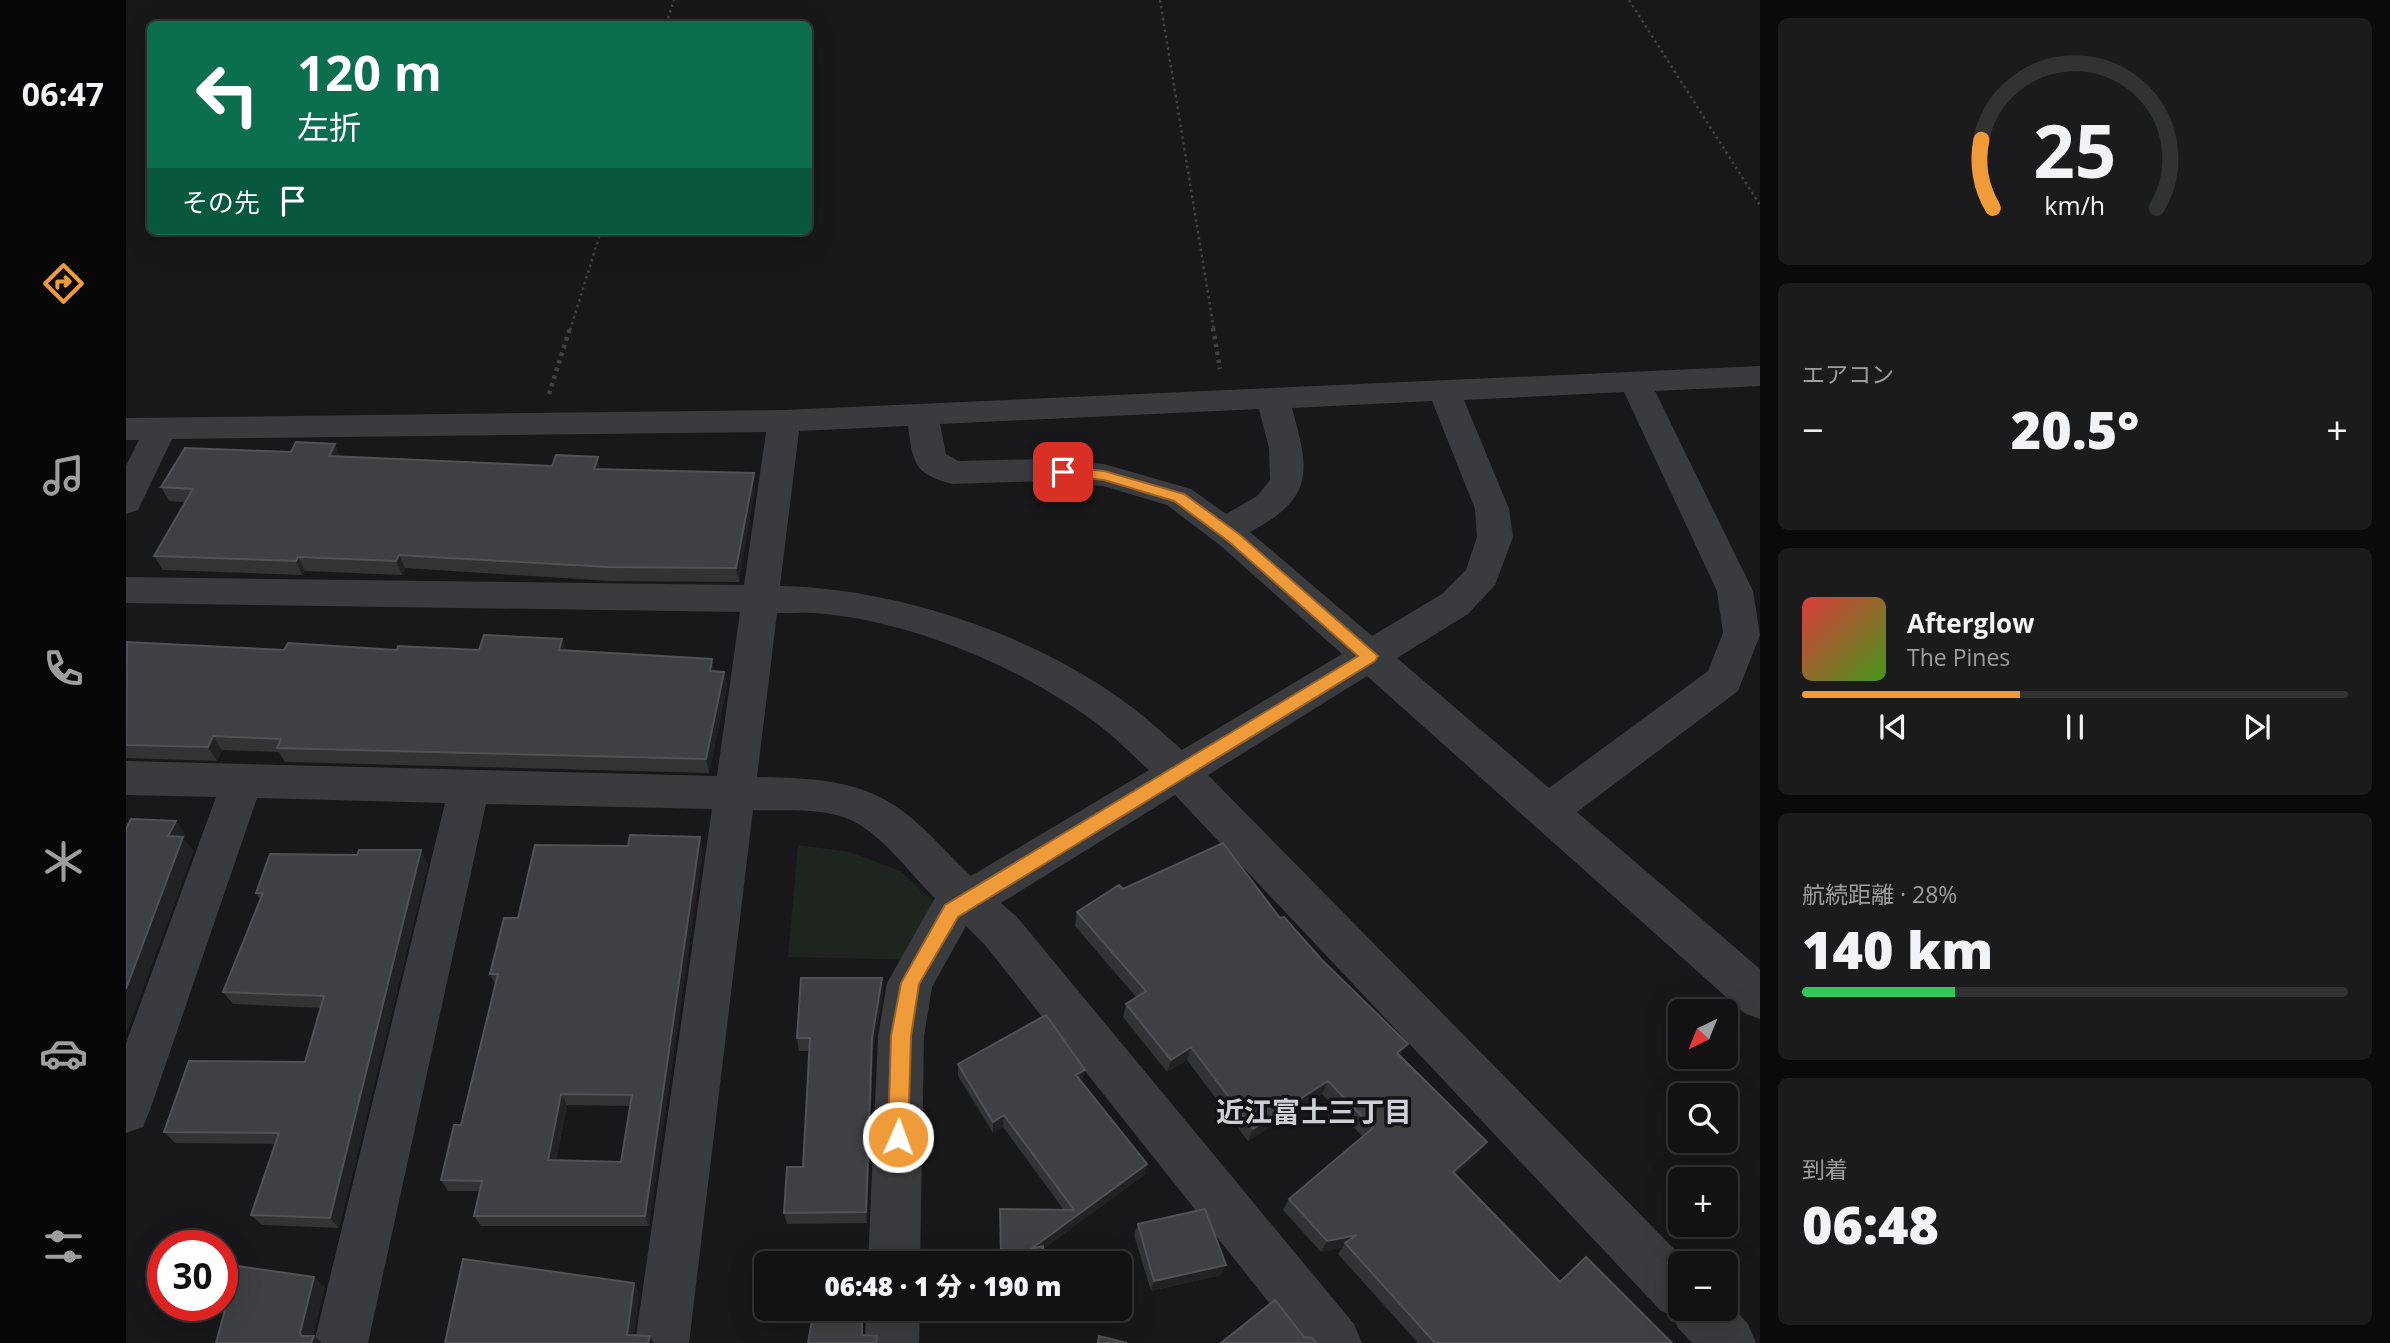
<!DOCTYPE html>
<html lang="ja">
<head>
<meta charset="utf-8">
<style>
	:root { --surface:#121214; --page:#1b1b1d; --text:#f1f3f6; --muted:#9c9ea0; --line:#313234; --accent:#f09b3a }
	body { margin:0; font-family:"Open Sans","Noto Sans JP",sans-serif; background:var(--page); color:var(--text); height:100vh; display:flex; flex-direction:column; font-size:26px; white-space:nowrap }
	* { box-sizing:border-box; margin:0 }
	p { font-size:23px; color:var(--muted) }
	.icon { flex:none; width:38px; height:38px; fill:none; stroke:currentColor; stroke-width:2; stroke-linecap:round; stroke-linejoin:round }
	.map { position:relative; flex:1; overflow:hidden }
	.sheet { display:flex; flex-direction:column; gap:18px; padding:18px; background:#0a0a0b; width:630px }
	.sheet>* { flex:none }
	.hud { position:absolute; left:21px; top:21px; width:665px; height:214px; border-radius:10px; box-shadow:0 7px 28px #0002,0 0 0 2px var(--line); background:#0b6e4f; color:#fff; overflow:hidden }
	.needle { width:46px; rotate:223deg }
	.controls { position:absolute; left:1542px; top:999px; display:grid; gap:14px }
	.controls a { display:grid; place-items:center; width:70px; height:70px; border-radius:10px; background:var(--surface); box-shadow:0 7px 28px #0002,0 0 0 2px var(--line); font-size:35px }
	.speed { position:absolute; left:21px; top:1230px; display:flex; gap:14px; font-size:35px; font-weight:700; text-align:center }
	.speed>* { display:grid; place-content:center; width:91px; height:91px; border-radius:50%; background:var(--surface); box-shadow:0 7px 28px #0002,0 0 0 2px var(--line); line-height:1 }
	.speed .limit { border:10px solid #d22; background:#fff; color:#111 }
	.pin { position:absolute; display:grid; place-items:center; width:60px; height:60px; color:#fff; margin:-30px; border-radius:14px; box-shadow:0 4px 10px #0006 }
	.me { position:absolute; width:77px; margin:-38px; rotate:2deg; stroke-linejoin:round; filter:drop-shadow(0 0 5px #0008) }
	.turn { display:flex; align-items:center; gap:24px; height:147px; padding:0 35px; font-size:32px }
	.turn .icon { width:91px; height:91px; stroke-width:2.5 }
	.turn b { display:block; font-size:49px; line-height:60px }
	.then { display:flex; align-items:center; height:66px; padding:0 35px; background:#0003; gap:14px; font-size:26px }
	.big { font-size:52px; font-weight:800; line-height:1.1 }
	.sheet .card { flex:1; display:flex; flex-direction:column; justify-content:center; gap:10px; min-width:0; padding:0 24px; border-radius:10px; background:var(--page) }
	.sheet .dial { align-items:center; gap:0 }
	.dial svg { height:182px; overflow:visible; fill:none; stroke:var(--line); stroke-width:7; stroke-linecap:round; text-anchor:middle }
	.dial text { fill:var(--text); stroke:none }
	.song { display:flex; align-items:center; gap:21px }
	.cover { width:84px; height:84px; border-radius:10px; background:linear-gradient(135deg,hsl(0 70% 55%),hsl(100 70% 35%)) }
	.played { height:7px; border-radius:4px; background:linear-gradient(90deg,var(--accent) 40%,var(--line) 40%) }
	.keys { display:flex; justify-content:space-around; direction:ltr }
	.heat { display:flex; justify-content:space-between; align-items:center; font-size:38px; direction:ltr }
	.charge { height:10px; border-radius:5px; background:linear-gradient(90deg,#34c759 28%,var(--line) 0) }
	.trip { position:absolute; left:628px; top:1251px; width:378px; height:70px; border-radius:10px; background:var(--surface); box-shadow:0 7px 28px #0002,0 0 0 2px var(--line); font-weight:800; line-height:70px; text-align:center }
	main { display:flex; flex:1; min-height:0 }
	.tabs { display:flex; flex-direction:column; width:126px; justify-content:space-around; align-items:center; background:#070708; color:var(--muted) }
	.tabs .icon { width:49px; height:49px }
	.tabs .active { color:var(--accent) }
	.tabs b { font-size:32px; color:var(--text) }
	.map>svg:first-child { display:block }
	.green { fill:#1e251e }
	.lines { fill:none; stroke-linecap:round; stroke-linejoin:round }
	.path-far1 { stroke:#3f4246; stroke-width:2.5; stroke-dasharray:2.5 3.5; stroke-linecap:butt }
	.path { stroke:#3f4246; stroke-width:4.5; stroke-dasharray:3.5 4.5; stroke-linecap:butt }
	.street { fill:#393b3f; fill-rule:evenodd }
	.wall { fill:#313335; fill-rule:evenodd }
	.shaded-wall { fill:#222224 }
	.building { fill:#3e4043; stroke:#4f5256; stroke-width:2; fill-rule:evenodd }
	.route { fill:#f09b3a; stroke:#9c6526; stroke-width:2 }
	.labels { text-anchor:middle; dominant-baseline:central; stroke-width:7; stroke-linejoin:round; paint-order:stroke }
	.near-neighbourhood-label { font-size:28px; font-weight:bold; fill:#ccd0d6; stroke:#131315 }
</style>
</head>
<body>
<main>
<nav class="tabs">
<b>06:47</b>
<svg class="icon active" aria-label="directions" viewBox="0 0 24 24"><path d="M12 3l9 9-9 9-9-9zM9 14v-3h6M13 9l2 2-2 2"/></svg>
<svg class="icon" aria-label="music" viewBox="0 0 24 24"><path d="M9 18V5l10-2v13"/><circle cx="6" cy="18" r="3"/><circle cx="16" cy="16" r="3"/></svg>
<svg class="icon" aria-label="phone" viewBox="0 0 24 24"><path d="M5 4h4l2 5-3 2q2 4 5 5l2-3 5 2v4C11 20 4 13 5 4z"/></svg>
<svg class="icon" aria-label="climate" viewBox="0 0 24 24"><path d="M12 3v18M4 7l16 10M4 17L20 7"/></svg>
<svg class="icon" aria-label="car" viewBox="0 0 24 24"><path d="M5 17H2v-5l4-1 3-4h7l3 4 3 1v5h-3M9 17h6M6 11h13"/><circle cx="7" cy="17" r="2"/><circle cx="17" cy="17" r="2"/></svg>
<svg class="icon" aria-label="filters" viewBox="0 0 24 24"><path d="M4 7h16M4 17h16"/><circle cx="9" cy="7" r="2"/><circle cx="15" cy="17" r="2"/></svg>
</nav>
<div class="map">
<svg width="1634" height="1343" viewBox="0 0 1634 1343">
	<rect width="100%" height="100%" fill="#18181a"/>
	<path class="green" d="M672 845 724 852 774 871 808 902 810 960 662 957Z"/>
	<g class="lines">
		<path class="path-far1" d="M1034 0 1088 330
			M1503 0 1634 205
			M540 24 548 0
			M444 330 475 231"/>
		<path class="path" d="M1087 328 1094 369
			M423 394 444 328"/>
		<path class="street" d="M1634 366V386L1529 391 1627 591 1634 635 1612 691 1451 812 1634 969V1019L1618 1013 1241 676 1082 775 1563 1264H1554V1309H1600V1300L1622 1324 1630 1343H1566L1552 1328 1547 1316 1535 1311 1049 795 875 903 891 917 1228 1324 1236 1343H1175L859 945 840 926 806 987 798 1036 794 1264H742L752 1036 761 983 809 898C783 873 758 836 725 820 697 807 658 811 627 810L563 1343H509L586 809 360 804 242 1343H188L319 803 131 798 24 1110 17 1127 0 1133V1043L90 797 0 795V761L591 776 614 612 0 603V577L618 585 640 432 46 439 12 510 0 514V466L13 440H0V418L658 410ZM1498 392 1591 591 1597 633 1582 671 1423 788 1271 658 1342 614 1369 585 1387 537 1383 509 1338 400ZM1306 401 1349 509 1351 537 1340 570 1316 594 1246 636 1124 532C1190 497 1183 471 1166 408ZM1133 409 1143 448 1144 480 1131 496 1100 514 1065 489 978 464 917 459 832 461 820 454 814 424ZM782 426C787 462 787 474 826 484L917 481 977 486 1041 505 1095 546 1216 654 1056 750C1040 736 1024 721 1007 708 913 636 772 588 654 586L673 431ZM651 613C667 613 684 612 700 614 794 624 904 671 979 730 994 742 1008 757 1023 770L845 876C823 856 803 831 779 813 736 779 684 778 631 777Z
			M740 1309H794L793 1343H739Z"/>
	</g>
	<path class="wall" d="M209 444 214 457 475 469 629 487 613 582 484 581 279 568 276 575 179 571 176 575 37 570 28 556 60 502 43 501 35 487 165 452Z
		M436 639 440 651 598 672 601 686 583 773 159 762 153 752 96 750 91 761 0 758V643L158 650H353Z
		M577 850 523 1226H355L348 1216 354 1191H322L315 1180 335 1125 369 984 364 974 392 918ZM441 1105 504 1106 495 1162 430 1161Z
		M302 864 213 1228 136 1225 125 1215 150 1144 49 1143 38 1132 179 1062 195 1008 107 1004 97 992 134 899 130 893Z
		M997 889 1154 918 1274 1056 1352 1154 1329 1174 1434 1281 1546 1343H1292L1212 1254 1217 1247 1195 1252 1157 1210 1163 1199 1237 1137 1196 1094 1122 1141 1061 1060 1041 1072 997 1017 1000 1004 1010 997 949 926 951 912Z
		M757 991 747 1051 741 1223 661 1224 658 1213 677 1167 683 1051H673L671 1038Z
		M832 1064 956 1082 1021 1164 1018 1175 917 1249 874 1256V1209L938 1210 877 1127 867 1133 832 1076Z
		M1012 1224 1095 1275 1025 1291 1008 1235Z"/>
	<path class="shaded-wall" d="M209 444 215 458 203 456Z
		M472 457 475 471 468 469Z
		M628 473 629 487 613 582 610 568Z
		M273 555 279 568 276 575 270 561Z
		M172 557 179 571 176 575 170 561Z
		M436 639 441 653 433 650Z
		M586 659 589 673 584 671Z
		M598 672 601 686 583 773 580 759Z
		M87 736 96 750 91 761 82 747Z
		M50 821 60 835 58 839 68 851 0 1035V989L42 836Z
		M574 837 577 850 523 1226 519 1216Z
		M295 850 302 864 213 1228 204 1218Z
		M756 978 757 991 747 1051 741 1223 740 1212 746 1038Z
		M1282 1044 1274 1057 1271 1053Z
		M1065 1047 1061 1060 1041 1072 1045 1060Z
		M959 1070 956 1082 950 1075Z
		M1202 1081 1196 1094 1122 1141 1127 1129Z
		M435 1094 441 1105 428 1171 422 1160Z
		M878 1115 877 1127 867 1133V1122Z
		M1361 1142 1352 1154 1319 1184 1327 1172Z
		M1021 1164 1018 1175 904 1259 905 1249Z
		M1231 1235 1219 1243 1217 1247 1195 1252 1201 1241Z
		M1100 1265 1095 1275 1025 1291 1028 1281Z
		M188 1277 199 1287 186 1341 188 1336 196 1343H185L174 1333Z
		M508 1283 514 1293 507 1343 501 1335Z
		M736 1309 737 1317V1343L736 1335Z
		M524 1336 528 1343H522Z"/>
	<path class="building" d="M170 442 209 444 203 456 426 466 430 455 472 457 468 469 628 473 610 568 481 567 273 555 270 561 172 557 170 561 28 556 67 489 35 487 59 448 165 452Z
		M358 635 436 639 433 650 586 659 584 671 598 672 580 759 151 748 155 739 87 736 82 747 0 745 1 642 158 650 162 643 271 650 272 646 353 650Z
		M5 819 50 821 42 836 57 837 0 989V829Z
		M504 835 574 837 519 1216H348L356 1181 315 1180 328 1125H335L372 974H364L378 918H392L409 845 502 846ZM435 1094 506 1095 495 1162 422 1160Z
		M1097 843 1154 918 1158 917 1196 960 1282 1044 1271 1053 1361 1142 1327 1172 1434 1282 1460 1257 1546 1343H1309L1219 1243 1231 1235 1201 1241 1163 1199 1247 1128 1202 1081 1127 1129 1065 1047 1045 1060 1000 1004 1020 991 951 912 993 885 997 889Z
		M233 850H295L204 1218 125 1215 153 1133 38 1132 63 1061 179 1062 198 996 97 992 137 893H130L144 854 231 855Z
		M675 978H756L746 1038 740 1212 658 1213 661 1167H677L684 1038H671Z
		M920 1015 959 1070 950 1075 1021 1164 905 1249 917 1246 918 1264H855V1260L875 1256 874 1209 948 1210 878 1115 867 1122 832 1064Z
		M1079 1209 1100 1265 1028 1281 1012 1224Z
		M337 1259 508 1283 501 1335 524 1336 522 1343H319Z
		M111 1266 188 1277 174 1333 176 1336H188L185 1343H90Z
		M1149 1300 1178 1337 1186 1338 1190 1343H1095Z
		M688 1309H736V1335L751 1336 750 1343H682Z
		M973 1336 1001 1343H972Z"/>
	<path class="route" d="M937 467 978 471 1058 494 1113 534 1252 656 1249 661 832 917 793 984 785 1036 782 1137 779 1144 772 1147 765 1144 762 1137 765 1036 775 983 819 905 1232 656 1102 541 1048 501 978 480 932 475 930 472Z"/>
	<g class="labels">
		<g class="near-neighbourhood-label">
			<text x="1188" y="1111">近江富士三丁目</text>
		</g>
	</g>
</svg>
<div class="controls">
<a><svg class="needle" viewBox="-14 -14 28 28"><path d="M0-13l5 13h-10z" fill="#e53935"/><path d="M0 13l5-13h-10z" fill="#9c9ea0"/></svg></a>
<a><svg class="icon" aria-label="search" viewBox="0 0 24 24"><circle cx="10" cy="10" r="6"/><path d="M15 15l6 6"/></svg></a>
<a>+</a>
<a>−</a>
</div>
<div class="speed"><div class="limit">30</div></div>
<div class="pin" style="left:937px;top:472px;background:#d93025"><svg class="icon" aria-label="arrive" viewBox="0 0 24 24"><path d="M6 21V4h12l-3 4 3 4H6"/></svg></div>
<svg class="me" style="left:772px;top:1137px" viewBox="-20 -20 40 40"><circle r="17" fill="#f09b3a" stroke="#fff" stroke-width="3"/><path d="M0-11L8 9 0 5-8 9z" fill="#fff"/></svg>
<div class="trip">06:48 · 1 分 · 190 m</div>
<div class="hud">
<div class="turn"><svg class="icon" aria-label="left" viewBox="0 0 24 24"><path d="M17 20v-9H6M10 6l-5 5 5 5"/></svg><div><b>120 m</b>左折</div></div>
<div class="then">その先<svg class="icon" aria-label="arrive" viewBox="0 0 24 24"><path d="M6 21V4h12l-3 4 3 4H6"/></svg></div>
</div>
</div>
<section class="sheet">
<div class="card dial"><svg viewBox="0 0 100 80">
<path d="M14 69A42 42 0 1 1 86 69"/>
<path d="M14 69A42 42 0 0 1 9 39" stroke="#f09b3a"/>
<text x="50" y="56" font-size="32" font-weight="700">25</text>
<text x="50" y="72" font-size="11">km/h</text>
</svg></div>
<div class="card"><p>エアコン</p>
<div class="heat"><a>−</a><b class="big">20.5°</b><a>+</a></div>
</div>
<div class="card">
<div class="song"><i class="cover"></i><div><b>Afterglow</b><p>The Pines</p></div></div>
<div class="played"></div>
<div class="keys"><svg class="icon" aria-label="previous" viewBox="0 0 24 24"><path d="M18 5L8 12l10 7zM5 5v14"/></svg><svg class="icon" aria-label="pause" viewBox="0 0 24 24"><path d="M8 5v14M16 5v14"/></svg><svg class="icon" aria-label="next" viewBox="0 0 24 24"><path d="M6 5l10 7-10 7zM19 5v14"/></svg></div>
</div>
<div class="card"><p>航続距離 · 28%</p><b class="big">140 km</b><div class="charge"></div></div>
<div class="card"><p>到着</p><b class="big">06:48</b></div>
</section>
</main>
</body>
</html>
